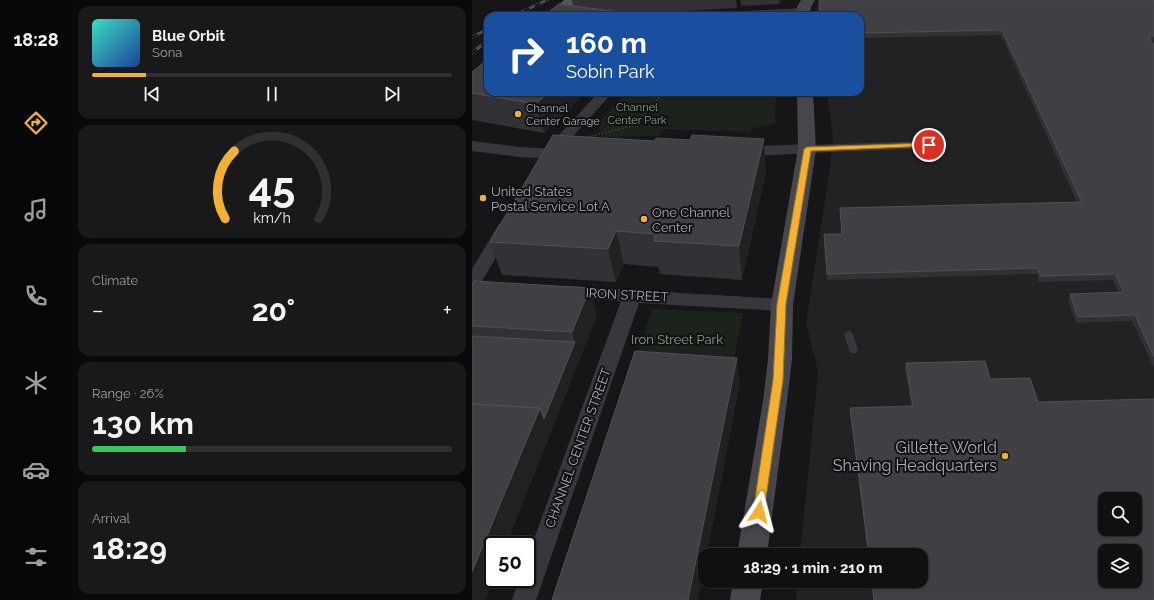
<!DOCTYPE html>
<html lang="en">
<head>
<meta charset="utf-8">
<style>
	:root { --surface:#101012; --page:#19191b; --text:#f1f3f6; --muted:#9c9d9f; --line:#303032; --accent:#f2b134 }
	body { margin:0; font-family:Raleway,sans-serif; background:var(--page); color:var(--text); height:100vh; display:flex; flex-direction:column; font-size:15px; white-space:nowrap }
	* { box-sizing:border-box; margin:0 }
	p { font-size:13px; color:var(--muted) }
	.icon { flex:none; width:22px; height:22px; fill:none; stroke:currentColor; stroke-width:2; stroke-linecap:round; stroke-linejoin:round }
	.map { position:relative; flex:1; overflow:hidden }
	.details { display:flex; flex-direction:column; gap:6px; padding:6px; background:#09090a; width:400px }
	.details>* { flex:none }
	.hud { position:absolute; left:12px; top:12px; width:380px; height:84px; border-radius:12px; box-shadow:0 1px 3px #0004,0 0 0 1px var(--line); background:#1a4fa0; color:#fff; overflow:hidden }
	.buttons { position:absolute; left:626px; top:492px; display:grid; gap:8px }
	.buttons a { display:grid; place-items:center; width:44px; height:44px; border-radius:8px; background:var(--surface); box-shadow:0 1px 3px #0004,0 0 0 1px var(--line); font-size:20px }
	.speed { position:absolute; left:12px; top:536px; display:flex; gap:8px; font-size:20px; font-weight:700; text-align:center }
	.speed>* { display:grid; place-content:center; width:52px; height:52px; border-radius:50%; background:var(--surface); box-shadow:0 1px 3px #0004,0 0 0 1px var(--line); line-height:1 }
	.speed .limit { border:2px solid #111; border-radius:6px; background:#fff; color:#111 }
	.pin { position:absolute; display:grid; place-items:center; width:34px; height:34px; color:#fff; margin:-17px; border:2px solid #fff; border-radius:50%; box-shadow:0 1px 4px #0007 }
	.me { position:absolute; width:44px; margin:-22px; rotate:9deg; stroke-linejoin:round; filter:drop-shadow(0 0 3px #0008) }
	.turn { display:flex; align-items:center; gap:14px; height:84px; padding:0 16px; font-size:18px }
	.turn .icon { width:52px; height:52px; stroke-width:2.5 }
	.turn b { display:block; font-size:28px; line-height:34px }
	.big { font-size:30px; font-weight:700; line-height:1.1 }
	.details .card { flex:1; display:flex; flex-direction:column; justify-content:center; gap:6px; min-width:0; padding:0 14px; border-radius:12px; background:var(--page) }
	.details .dial { align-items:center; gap:0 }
	.dial svg { height:104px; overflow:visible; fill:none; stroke:var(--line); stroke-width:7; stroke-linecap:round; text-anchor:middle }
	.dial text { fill:var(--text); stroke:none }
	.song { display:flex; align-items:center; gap:12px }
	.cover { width:48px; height:48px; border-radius:6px; background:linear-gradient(135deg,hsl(170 70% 55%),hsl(220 70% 35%)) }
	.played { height:4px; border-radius:2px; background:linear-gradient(90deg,var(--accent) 15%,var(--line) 15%) }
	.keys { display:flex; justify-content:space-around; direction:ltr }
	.heat { display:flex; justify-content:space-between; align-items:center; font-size:22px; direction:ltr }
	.charge { height:6px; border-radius:3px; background:linear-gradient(90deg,#34c759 26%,var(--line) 0) }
	.trip { position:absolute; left:226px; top:548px; width:230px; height:40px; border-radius:12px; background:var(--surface); box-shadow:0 1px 3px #0004,0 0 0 1px var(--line); font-weight:700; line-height:40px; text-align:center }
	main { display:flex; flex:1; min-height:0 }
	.tab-bar { display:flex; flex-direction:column; width:72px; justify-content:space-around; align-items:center; background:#060607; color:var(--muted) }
	.tab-bar .icon { width:28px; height:28px }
	.tab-bar .current { color:var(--accent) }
	.tab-bar b { font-size:18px; color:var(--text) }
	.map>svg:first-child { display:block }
	.built { fill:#222225; fill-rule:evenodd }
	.green { fill:#1c231d }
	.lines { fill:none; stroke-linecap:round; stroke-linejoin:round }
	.path { stroke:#3d3f44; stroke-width:2; stroke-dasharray:1.5 2; stroke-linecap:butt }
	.service { fill:#37383d; fill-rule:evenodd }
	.minor { fill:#37383d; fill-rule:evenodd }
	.tertiary { fill:#37383d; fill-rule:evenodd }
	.secondary { fill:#45474d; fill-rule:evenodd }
	.primary { fill:#53555c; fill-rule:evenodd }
	.rail-casing { stroke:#4a4c52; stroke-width:3 }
	.rail { stroke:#111113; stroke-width:2; stroke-dasharray:6; stroke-linecap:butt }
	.wall { fill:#323236 }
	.shaded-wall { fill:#212124 }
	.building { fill:#3f3f44; stroke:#4f5156; fill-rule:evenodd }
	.route { fill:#f2b134; stroke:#9d7322 }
	.poi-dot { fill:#f2b134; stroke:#111113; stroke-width:1.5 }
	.labels { text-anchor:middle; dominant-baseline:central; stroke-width:4; stroke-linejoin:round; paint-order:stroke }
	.far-park-label { font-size:11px; fill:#7fa381; stroke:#111113 }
	.far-poi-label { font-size:11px; fill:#a8adb8; stroke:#111113; text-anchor:start }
	.poi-label { font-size:13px; fill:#a8adb8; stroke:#111113; text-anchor:start }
	.street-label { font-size:13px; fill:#a8adb8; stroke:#111113 }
	.park-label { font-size:13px; fill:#7fa381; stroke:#111113 }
	.near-poi-label { font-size:16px; fill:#a8adb8; stroke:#111113; text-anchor:end }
</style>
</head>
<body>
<main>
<nav class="tab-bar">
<b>18:28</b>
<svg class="icon current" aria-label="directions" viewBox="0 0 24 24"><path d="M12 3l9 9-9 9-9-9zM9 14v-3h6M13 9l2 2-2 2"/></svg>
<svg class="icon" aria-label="music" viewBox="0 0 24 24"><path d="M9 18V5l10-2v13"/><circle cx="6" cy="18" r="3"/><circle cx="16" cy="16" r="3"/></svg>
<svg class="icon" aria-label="phone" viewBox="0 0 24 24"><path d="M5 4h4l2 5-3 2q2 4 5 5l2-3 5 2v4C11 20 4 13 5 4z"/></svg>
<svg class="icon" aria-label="climate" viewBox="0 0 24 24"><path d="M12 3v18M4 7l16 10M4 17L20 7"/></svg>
<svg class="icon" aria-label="car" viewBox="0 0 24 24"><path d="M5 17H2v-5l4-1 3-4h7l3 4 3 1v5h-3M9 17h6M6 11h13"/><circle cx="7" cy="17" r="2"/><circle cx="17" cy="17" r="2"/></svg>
<svg class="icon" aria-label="filters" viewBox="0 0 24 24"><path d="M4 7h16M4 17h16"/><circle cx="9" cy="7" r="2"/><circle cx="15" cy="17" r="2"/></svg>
</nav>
<section class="details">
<div class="card">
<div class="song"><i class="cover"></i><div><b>Blue Orbit</b><p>Sona</p></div></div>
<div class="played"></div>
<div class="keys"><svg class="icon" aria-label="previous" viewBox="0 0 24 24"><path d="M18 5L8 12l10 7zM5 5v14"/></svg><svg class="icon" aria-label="pause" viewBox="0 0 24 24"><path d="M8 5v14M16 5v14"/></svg><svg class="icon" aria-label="next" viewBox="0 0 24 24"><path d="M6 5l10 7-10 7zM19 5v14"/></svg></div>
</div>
<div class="card dial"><svg viewBox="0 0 100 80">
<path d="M14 69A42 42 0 1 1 86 69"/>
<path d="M14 69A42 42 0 0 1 21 17" stroke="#f2b134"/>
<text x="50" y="56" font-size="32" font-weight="700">45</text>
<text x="50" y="72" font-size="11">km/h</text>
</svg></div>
<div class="card"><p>Climate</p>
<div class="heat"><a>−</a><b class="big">20°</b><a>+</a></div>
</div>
<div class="card"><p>Range · 26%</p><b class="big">130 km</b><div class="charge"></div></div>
<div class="card"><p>Arrival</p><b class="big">18:29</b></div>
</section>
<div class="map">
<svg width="682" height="600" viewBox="0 0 682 600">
	<rect width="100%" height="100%" fill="#161618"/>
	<path class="built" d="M348 0H682V600H324L326 581H449V555H328L346 372 334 323 358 167 361 138 355 92H388V16H344L343 9ZM633 499H663V529H633ZM633 551H663V581H633Z"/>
	<path class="green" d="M154 92H304L303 124 280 128 278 132 190 129 187 136 130 137 126 124Z
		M180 309 271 313 259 372 162 366Z"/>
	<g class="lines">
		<path class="path" d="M116 137 163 125 192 92"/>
		<path class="service" d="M377 331 380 332 386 350 384 353H378L372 334 374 332Z"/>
		<path class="minor" d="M331 8 335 9 337 11 335 13 301 16H232L234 14 238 13Z
			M127 92H141L83 156 78 157 73 156 71 153 73 150Z
			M457 141 462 142 464 145 462 148 335 153 330 152 328 149 330 146 335 145Z
			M33 223 39 224 41 228 6 288 0 290V269L27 224Z
			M95 286 310 299 316 301 319 305 316 309 310 311 167 303 64 600H40L47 579H55V558L149 301 95 298 89 296 86 292 89 288Z"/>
		<path class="tertiary" d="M0 141 47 147 100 150 106 151 109 155 106 159 100 160 47 157 0 151Z
			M335 144 341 145 344 149 341 153 263 157 257 156 254 152 257 148 263 147Z"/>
		<path class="secondary" d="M329 0H343L339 7 338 16H324L325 7Z
			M325 92H341L344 149 321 305 320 359 315 401 295 555H265L291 401 296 359 299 305 326 149Z
			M261 581H291L288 600H258Z"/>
		<path class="primary" d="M92 0H107L89 16H74Z"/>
		<g class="rail-casing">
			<path id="rail" d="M41 16 75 0
				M0 37 16 29
				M0 53 16 40"/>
		</g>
		<use href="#rail" class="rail"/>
	</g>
	<path class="wall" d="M100 0H264L265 8 160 14 101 6Z
		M268 0H310L307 4 269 6Z
		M347 0H682V41H679L682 45V368L660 321 604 323 596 300 598 294 647 293 641 280 567 282 565 274 355 280 352 234H370L368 213V208L605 202 529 35 388 38V16H347Z
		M0 72 114 92 72 133 0 120Z
		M294 172 270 280 188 274 186 267 152 264 144 282 30 275 18 242Z
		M0 285 125 315 34 545H21V579L13 600H0Z
		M434 363 518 379 566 402 682 600H401L399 581H449V555H396L378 413V408L439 406 433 369Z"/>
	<path class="shaded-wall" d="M307 0H310L307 4Z
		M77 92H114L72 133 64 104Z
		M292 139 294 172 270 280 267 246Z
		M144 231 152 264 144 282 136 249Z
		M118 288 125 315 78 434 72 419 103 342 100 332Z
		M265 358 268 384 235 555H233V563L226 600H216Z
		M68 408 78 434 34 545H21V579L13 600H0V572Z"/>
	<path class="building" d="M347 0H682V36H676L682 45V357L663 315 606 317 598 294 652 292 643 274 569 276 566 268 355 274 352 234H370L368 208 610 202 530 30 388 33V16H348Z
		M87 4 161 14 159 16H71Z
		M16 59V92H77L64 104 0 93V72Z
		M81 135 183 141 184 138 218 140 220 135 292 139 267 246 182 241 183 234 144 231 136 249 18 242Z
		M2 281 118 288 100 332 0 326V285Z
		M0 336 103 342 72 419 68 408 0 404Z
		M163 351 265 358 216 600H80Z
		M513 361 518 379 558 378 566 402 682 399V600H402L400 581H449V555H397L378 408 441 406 434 363ZM633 499H663V529H633ZM633 551H663V581H633Z
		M0 404 68 408 0 572Z"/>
	<path class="route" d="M457 143H459V146L339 151 314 304 311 380 292 512 291 515 287 517 283 515 281 512 301 380 305 304 332 149 335 147Z"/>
	<g class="poi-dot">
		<circle cx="46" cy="114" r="4"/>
		<circle cx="11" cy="198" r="4"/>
		<circle cx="172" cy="219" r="4"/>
		<circle cx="533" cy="456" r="4"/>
	</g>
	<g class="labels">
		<g class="far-park-label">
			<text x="165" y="107">Channel<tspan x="165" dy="13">Center Park</tspan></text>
		</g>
		<g class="far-poi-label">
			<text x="54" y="108">Channel<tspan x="54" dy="13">Center Garage</tspan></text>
		</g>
		<g class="poi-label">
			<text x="19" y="191">United States<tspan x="19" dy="15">Postal Service Lot A</tspan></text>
			<text x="180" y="212">One Channel<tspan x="180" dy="15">Center</tspan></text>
		</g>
		<g class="street-label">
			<text transform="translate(155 295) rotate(3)">IRON STREET</text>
			<text transform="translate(106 448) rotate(-70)">CHANNEL CENTER STREET</text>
		</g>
		<g class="park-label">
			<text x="205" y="339">Iron Street Park</text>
		</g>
		<g class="near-poi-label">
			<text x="525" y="447">Gillette World<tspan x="525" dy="18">Shaving Headquarters</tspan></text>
		</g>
	</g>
</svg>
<div class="buttons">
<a><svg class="icon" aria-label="search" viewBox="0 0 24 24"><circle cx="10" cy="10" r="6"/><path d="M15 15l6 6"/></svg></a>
<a><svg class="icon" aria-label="layers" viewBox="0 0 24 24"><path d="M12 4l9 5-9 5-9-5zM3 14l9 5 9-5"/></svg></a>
</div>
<div class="speed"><div class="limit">50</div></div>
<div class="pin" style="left:457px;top:145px;background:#d93025"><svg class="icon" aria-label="arrive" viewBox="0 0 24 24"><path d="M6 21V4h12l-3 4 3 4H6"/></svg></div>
<svg class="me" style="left:287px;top:512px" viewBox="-20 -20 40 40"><path d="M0-17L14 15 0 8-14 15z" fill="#f2b134" stroke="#fff" stroke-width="4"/></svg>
<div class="trip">18:29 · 1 min · 210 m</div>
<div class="hud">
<div class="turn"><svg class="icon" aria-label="right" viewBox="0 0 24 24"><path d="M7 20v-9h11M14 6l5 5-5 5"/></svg><div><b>160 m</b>Sobin Park</div></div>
</div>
</div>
</main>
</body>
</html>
